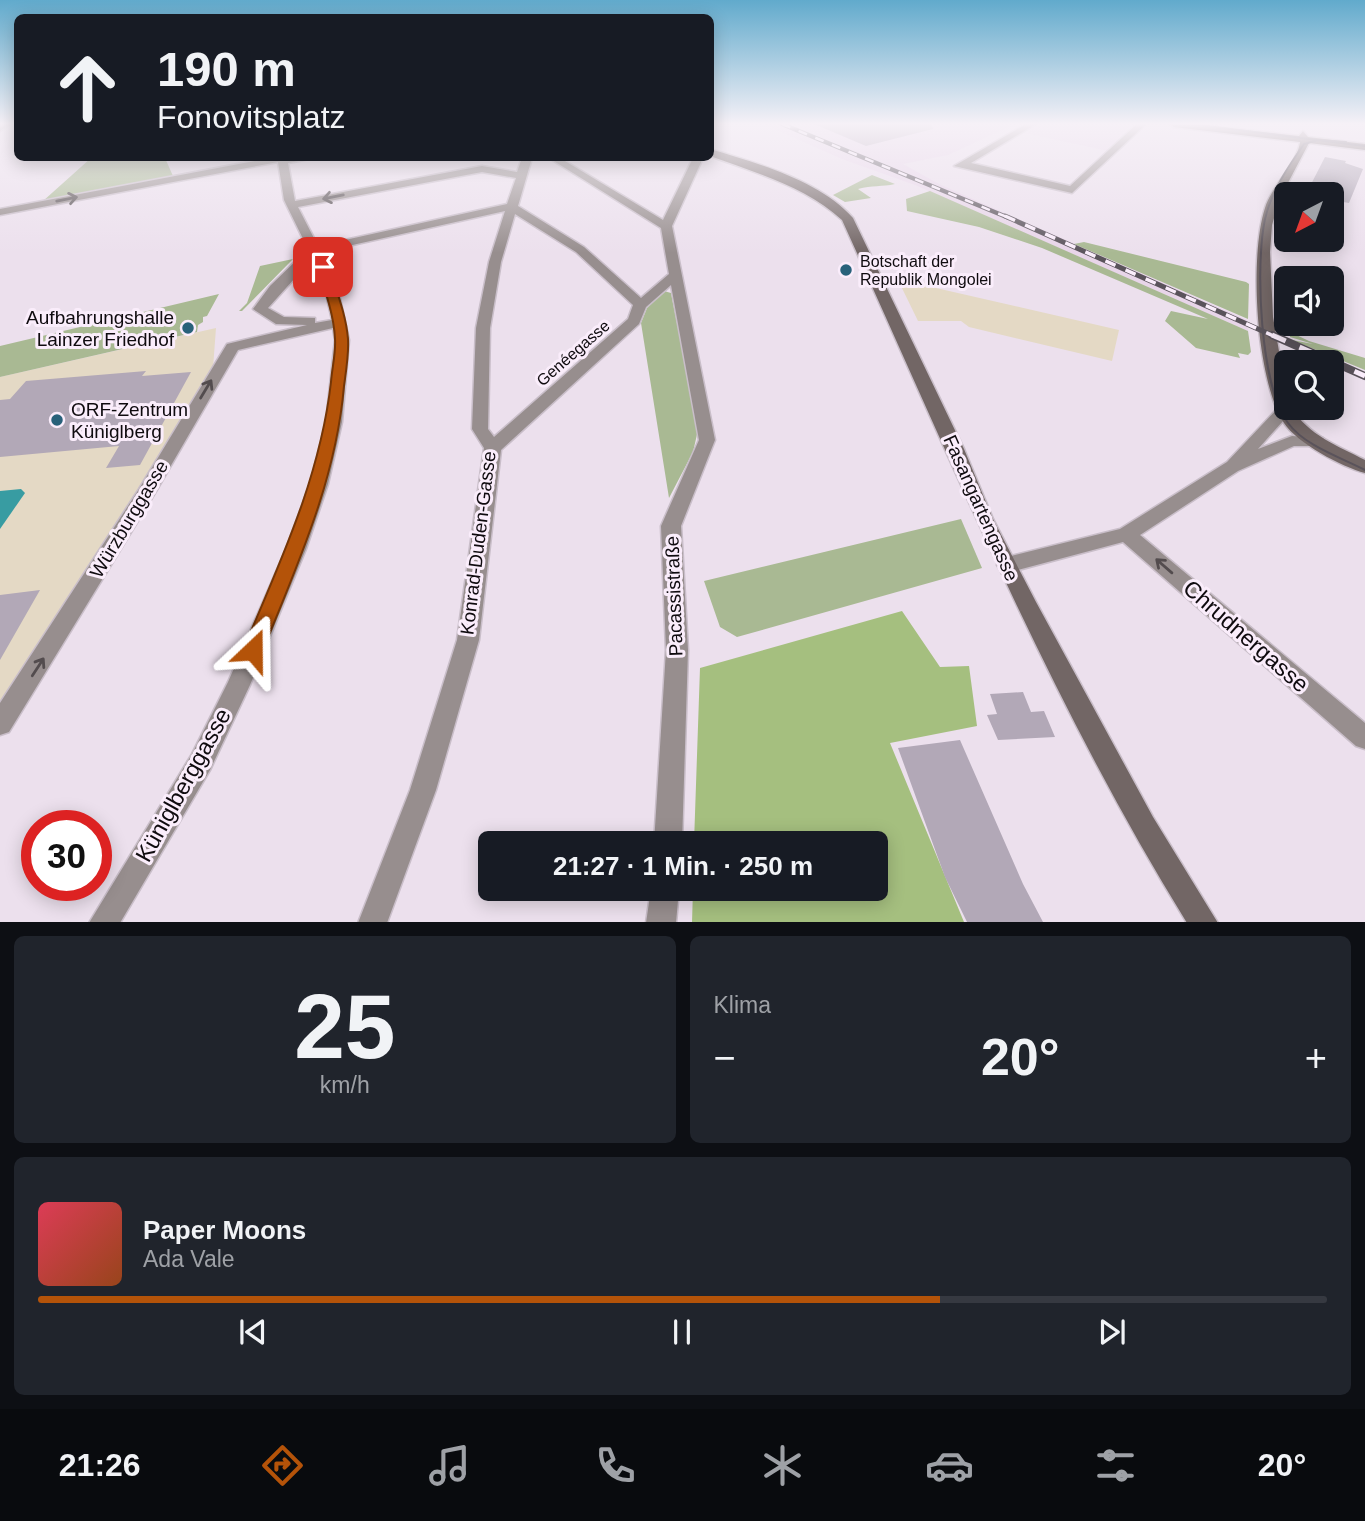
<!DOCTYPE html>
<html lang="de">
<head>
<meta charset="utf-8">
<style>
	:root { --surface:#171b24; --page:#20242c; --text:#f1f3f6; --muted:#9ea1a6; --line:#363941; --accent:#b45309 }
	body { margin:0; font-family:Helvetica,sans-serif; background:var(--page); color:var(--text); height:100vh; display:flex; flex-direction:column; font-size:26px; white-space:nowrap }
	* { box-sizing:border-box; margin:0 }
	p { font-size:23px; color:var(--muted) }
	.icon { flex:none; width:38px; height:38px; fill:none; stroke:currentColor; stroke-width:2; stroke-linecap:round; stroke-linejoin:round }
	.map { position:relative; height:922px; overflow:hidden }
	.sheet { display:flex; flex-direction:column; gap:14px; padding:14px; background:#0d0f14; flex:1 }
	.sheet>* { flex:none }
	.guide { position:absolute; left:14px; top:14px; width:700px; height:147px; border-radius:10px; box-shadow:0 4px 18px #0003; background:#171b24; color:var(--text); overflow:hidden }
	.needle { width:46px; rotate:221deg }
	.fabs { position:absolute; left:1274px; top:182px; display:grid; gap:14px }
	.fabs a { display:grid; place-items:center; width:70px; height:70px; border-radius:10px; background:var(--surface); box-shadow:0 4px 18px #0003; font-size:35px }
	.speed { position:absolute; left:21px; top:810px; display:flex; gap:14px; font-size:35px; font-weight:700; text-align:center }
	.speed>* { display:grid; place-content:center; width:91px; height:91px; border-radius:50%; background:var(--surface); box-shadow:0 4px 18px #0003; line-height:1 }
	.speed .limit { border:10px solid #d22; background:#fff; color:#111 }
	.pin { position:absolute; display:grid; place-items:center; width:60px; height:60px; color:#fff; margin:-30px; border-radius:14px; box-shadow:0 4px 10px #0006 }
	.me { position:absolute; width:77px; margin:-38px; rotate:23deg; stroke-linejoin:round; filter:drop-shadow(0 0 5px #0008) }
	.turn { display:flex; align-items:center; gap:24px; height:147px; padding:0 28px; font-size:32px }
	.turn .icon { width:91px; height:91px; stroke-width:2.5 }
	.turn b { display:block; font-size:49px; line-height:60px }
	.big { font-size:52px; font-weight:700; line-height:1.1 }
	.sheet .tile { flex:1; display:flex; flex-direction:column; justify-content:center; gap:10px; min-width:0; padding:0 24px; border-radius:10px; background:var(--page) }
	.sheet .dial { align-items:center; gap:0 }
	.dial b { font-size:91px; line-height:1 }
	.song { display:flex; align-items:center; gap:21px }
	.cover { width:84px; height:84px; border-radius:10px; background:linear-gradient(135deg,hsl(350 70% 55%),hsl(20 70% 35%)) }
	.played { height:7px; border-radius:4px; background:linear-gradient(90deg,var(--accent) 70%,var(--line) 70%) }
	.keys { display:flex; justify-content:space-around; direction:ltr }
	.heat { display:flex; justify-content:space-between; align-items:center; font-size:38px; direction:ltr }
	.sheet .tiles { flex:1; display:grid; gap:14px; grid-template-columns:1fr 1fr }
	.tile:last-child { grid-column:span 2 }
	.trip { position:absolute; left:478px; top:831px; width:410px; height:70px; border-radius:10px; background:var(--surface); box-shadow:0 4px 18px #0003; font-weight:700; line-height:70px; text-align:center }
	.tab-bar { display:flex; height:112px; justify-content:space-around; align-items:center; background:#090b0e; color:var(--muted) }
	.tab-bar .icon { width:49px; height:49px }
	.tab-bar .selected { color:var(--accent) }
	.tab-bar b { font-size:32px; color:var(--text) }
	.map>svg:first-child { display:block }
	.commercial { fill:#e4d9c5 }
	.built { fill:#e8d5e9 }
	.green { fill:#a9b993 }
	.forest { fill:#a5bf7f }
	.water { fill:#389ca2 }
	.building { fill:#b2a8b7 }
	.lines { fill:none; stroke-linecap:round; stroke-linejoin:round }
	.street-casing { stroke:#c9bec9; stroke-width:3 }
	.secondary-casing { stroke:#c9bec9; stroke-width:3 }
	.street { fill:#978e8e; fill-rule:evenodd }
	.secondary { fill:#726665; fill-rule:evenodd }
	.tram { stroke:#5a535b; stroke-width:2 }
	.rail-far2-casing { stroke:#5a535b; stroke-width:4.5 }
	.rail-far1-casing { stroke:#5a535b; stroke-width:5 }
	.rail-casing { stroke:#5a535b; stroke-width:8 }
	.rail-far2 { stroke:#faedfb; stroke-width:2.5; stroke-dasharray:9; stroke-linecap:butt }
	.rail-far1 { stroke:#faedfb; stroke-width:3.5; stroke-dasharray:11; stroke-linecap:butt }
	.rail { stroke:#faedfb; stroke-width:5; stroke-dasharray:15; stroke-linecap:butt }
	.oneway { stroke:#534c4e }
	.route { fill:#b45309; stroke:#753606; stroke-width:2 }
	.poi-dot { fill:#28617a; stroke:#faedfb; stroke-width:2.5 }
	.labels { text-anchor:middle; dominant-baseline:central; stroke-width:6; stroke-linejoin:round; paint-order:stroke }
	.far-poi-label { font-size:16px; fill:#0f0b0f; stroke:#faedfb; text-anchor:start }
	.far-street-label { font-size:16px; fill:#0f0b0f; stroke:#faedfb }
	.poi-label { font-size:19px; fill:#0f0b0f; stroke:#faedfb; text-anchor:end }
	.street-label { font-size:19px; fill:#0f0b0f; stroke:#faedfb }
	.near-street-label { font-size:23px; fill:#0f0b0f; stroke:#faedfb }
</style>
</head>
<body>
<div class="map">
<svg width="1365" height="923" viewBox="0 0 1365 923">
	<rect width="100%" height="100%" fill="#ece0ed"/>
	<path class="commercial" d="M899 282H923L936 288 1119 330 1112 361 969 327 961 321H918Z
		M216 328 213 368 177 432 0 705V377Z"/>
	<path class="built" d="M763 124H1015L948 155 903 164 939 184 1247 320 1248 331 915 185 842 159Z
		M1042 124H1135V126L1108 151 1025 133Z"/>
	<path class="green" d="M91 158H165L173 176 43 201Z
		M872 175 895 184C882 187 872 185 858 189L871 198 845 202 833 195Z
		M930 191 1248 331 1251 352 1248 355 1238 353 1240 358 1196 348 1165 321 1171 311 1208 319 1042 248 979 227 907 211 906 199Z
		M1084 242 1246 282 1249 284 1248 319 1074 244Z
		M293 259 242 311H239L247 303 260 266Z
		M664 291 671 293 698 430 693 452 669 498 641 323 647 308Z
		M219 294 207 316 203 317V322L198 325 197 332 0 377V346Z
		M1290 332 1309 341 1365 358V370L1292 340 1313 344 1290 337Z
		M961 519 982 568 737 637 720 627 704 581Z"/>
	<path class="forest" d="M902 611 940 667 969 666 977 726 890 743 964 922 692 923 693 889H875V844L694 843 700 668Z"/>
	<path class="water" d="M21 489 25 493 0 529V491Z"/>
	<path class="building" d="M814 124H932L933 129 866 146Z
		M1325 157 1346 161 1345 163 1363 169 1349 203 1332 200V194H1306Z
		M146 371 142 376 191 372 140 465 106 468 119 446 0 457V400L10 399 26 381Z
		M40 590 0 660V595Z
		M1023 692 1031 712 1044 711 1055 737 998 740 987 715 997 714 990 694Z
		M960 740 1023 884 1043 922H967L945 877 898 748Z"/>
	<g class="lines">
		<g class="street-casing">
			<path id="street" d="M0 124H9L0 131Z
				M1026 124H1036L971 163 1070 186 1137 124H1146L1072 193 954 166Z
				M270 158H315L288 163 295 201 482 166 517 172 522 158H532L518 206 584 247 641 298 669 274 661 228 549 158H560L663 220 693 158H703L672 226 715 440 681 526 688 650 682 844H654L666 650 661 526 699 440 671 285 646 307 639 324 501 450 479 640 436 790 387 923H358L410 790 457 640 484 448 472 429 476 328 489 262 505 211 321 252 337 285 349 340 342 422 328 484 306 549 250 685 210 770 120 923H89L192 754 228 682 286 549 310 484 326 422 335 340 333 328 238 350 155 493 9 732 0 735V703L139 489 227 344 307 325 276 324 253 309 270 286 308 249 284 200 278 162 0 215V209ZM482 172 516 178 507 204 318 246 298 207ZM515 214 576 252 633 305 628 319 494 437 488 429 490 328 501 262ZM313 258 324 285 332 320 315 323V318L284 317 268 308Z
				M1284 406 1292 411 1258 449 1292 436 1323 438 1326 442 1323 446H1294L1238 471 1140 535 1365 723V749L1356 746 1123 542 1007 573 1000 570 997 565 1000 560 1007 557 1120 529 1227 462 1278 408Z
				M651 889H679L676 923H646Z"/>
		</g>
		<g class="secondary-casing">
			<path id="secondary" d="M1170 124H1193L1299 136 1303 131 1308 137 1365 144V150L1309 143 1280 198 1272 225 1270 252 1273 317 1286 391V408H1292C1308 435 1338 446 1365 460V473C1342 467 1297 443 1284 423 1256 379 1249 257 1265 208 1272 185 1297 165 1300 142L1174 127Z
				M710 149C757 163 820 181 853 218L964 449 993 519 1036 602 1153 817 1218 923H1187C1049 700 950 457 842 220 805 186 756 173 710 156Z"/>
		</g>
		<use href="#street" class="street"/>
		<use href="#secondary" class="secondary"/>
		<path class="tram" d="M1191 124 1365 146
			M1346 142 1318 140 1304 144C1288 167 1271 192 1265 219 1255 265 1260 386 1288 423 1305 446 1340 457 1365 470"/>
		<g class="rail-far2-casing">
			<path id="rail-far2" d="M782 124 1009 218"/>
		</g>
		<g class="rail-far1-casing">
			<path id="rail-far1" d="M1005 216 1276 337"/>
		</g>
		<g class="rail-casing">
			<path id="rail" d="M1272 335 1365 376"/>
		</g>
		<use href="#rail-far2" class="rail-far2"/>
		<use href="#rail-far1" class="rail-far1"/>
		<use href="#rail" class="rail"/>
	</g>
	<defs><path id="oneway-shaft" d="M-6 0H5M1.5-3L5.5 0L1.5 3" fill="none" stroke-width="1.6" stroke-linecap="round" stroke-linejoin="round" transform="scale(1.75)"/></defs>
	<g class="oneway">
		<use href="#oneway-shaft" transform="translate(333 197) rotate(169)"/>
		<use href="#oneway-shaft" transform="translate(67 199) rotate(-11)"/>
		<use href="#oneway-shaft" transform="translate(206 389) rotate(-59)"/>
		<use href="#oneway-shaft" transform="translate(1164 566) rotate(-139)"/>
		<use href="#oneway-shaft" transform="translate(38 667) rotate(-57)"/>
	</g>
	<linearGradient id="sky" x2="0" y2="1"><stop stop-color="#61aacc"/><stop offset="0.49" stop-color="#f6f1f7"/><stop offset="1" stop-color="#f6f1f7" stop-opacity="0"/></linearGradient>
	<rect width="1365" height="253" fill="url(#sky)"/>
	<path class="route" d="M323 264 329 267C336 290 346 314 348 339 349 354 346 371 344 386 336 480 298 563 263 650L260 656 253 658 246 656 243 650C280 562 320 478 331 382 332 368 336 353 335 339 334 315 325 290 317 267Z"/>
	<g class="poi-dot">
		<circle cx="846" cy="270" r="7"/>
		<circle cx="188" cy="328" r="7"/>
		<circle cx="57" cy="420" r="7"/>
	</g>
	<g class="labels">
		<g class="far-poi-label">
			<text x="860" y="261">Botschaft der<tspan x="860" dy="18">Republik Mongolei</tspan></text>
		</g>
		<g class="far-street-label">
			<text transform="translate(573 353) rotate(-41)">Genéegasse</text>
		</g>
		<g class="poi-label">
			<text x="174" y="317">Aufbahrungshalle<tspan x="174" dy="22">Lainzer Friedhof</tspan></text>
			<text x="71" y="409" text-anchor="start">ORF-Zentrum<tspan x="71" dy="22">Küniglberg</tspan></text>
		</g>
		<g class="street-label">
			<text transform="translate(981 508) rotate(66)">Fasangartengasse</text>
			<text transform="translate(129 519) rotate(-59)">Würzburggasse</text>
			<text transform="translate(478 543) rotate(-83)">Konrad-Duden-Gasse</text>
			<text transform="translate(674 596) rotate(-92)">Pacassistraße</text>
		</g>
		<g class="near-street-label">
			<text transform="translate(1246 636) rotate(41)">Chrudnergasse</text>
			<text transform="translate(183 785) rotate(-61)">Küniglberggasse</text>
		</g>
	</g>
</svg>
<div class="fabs">
<a><svg class="needle" viewBox="-14 -14 28 28"><path d="M0-13l5 13h-10z" fill="#e53935"/><path d="M0 13l5-13h-10z" fill="#9ea1a6"/></svg></a>
<a><svg class="icon" aria-label="sound" viewBox="0 0 24 24"><path d="M4 9h4l5-4v14l-5-4H4zM17 9q2 3 0 6"/></svg></a>
<a><svg class="icon" aria-label="search" viewBox="0 0 24 24"><circle cx="10" cy="10" r="6"/><path d="M15 15l6 6"/></svg></a>
</div>
<div class="speed"><div class="limit">30</div></div>
<div class="pin" style="left:323px;top:267px;background:#d93025"><svg class="icon" aria-label="arrive" viewBox="0 0 24 24"><path d="M6 21V4h12l-3 4 3 4H6"/></svg></div>
<svg class="me" style="left:253px;top:650px" viewBox="-20 -20 40 40"><path d="M0-17L14 15 0 8-14 15z" fill="#b45309" stroke="#fff" stroke-width="4"/></svg>
<div class="trip">21:27 · 1 Min. · 250 m</div>
<div class="guide">
<div class="turn"><svg class="icon" aria-label="ahead" viewBox="0 0 24 24"><path d="M12 20V5M6 11l6-6 6 6"/></svg><div><b>190 m</b>Fonovitsplatz</div></div>
</div>
</div>
<section class="sheet">
<div class="tiles">
<div class="tile dial"><b>25</b><p>km/h</p></div>
<div class="tile"><p>Klima</p>
<div class="heat"><a>−</a><b class="big">20°</b><a>+</a></div>
</div>
<div class="tile">
<div class="song"><i class="cover"></i><div><b>Paper Moons</b><p>Ada Vale</p></div></div>
<div class="played"></div>
<div class="keys"><svg class="icon" aria-label="previous" viewBox="0 0 24 24"><path d="M18 5L8 12l10 7zM5 5v14"/></svg><svg class="icon" aria-label="pause" viewBox="0 0 24 24"><path d="M8 5v14M16 5v14"/></svg><svg class="icon" aria-label="next" viewBox="0 0 24 24"><path d="M6 5l10 7-10 7zM19 5v14"/></svg></div>
</div>
</div>
</section>
<nav class="tab-bar">
<b>21:26</b>
<svg class="icon selected" aria-label="directions" viewBox="0 0 24 24"><path d="M12 3l9 9-9 9-9-9zM9 14v-3h6M13 9l2 2-2 2"/></svg>
<svg class="icon" aria-label="music" viewBox="0 0 24 24"><path d="M9 18V5l10-2v13"/><circle cx="6" cy="18" r="3"/><circle cx="16" cy="16" r="3"/></svg>
<svg class="icon" aria-label="phone" viewBox="0 0 24 24"><path d="M5 4h4l2 5-3 2q2 4 5 5l2-3 5 2v4C11 20 4 13 5 4z"/></svg>
<svg class="icon" aria-label="climate" viewBox="0 0 24 24"><path d="M12 3v18M4 7l16 10M4 17L20 7"/></svg>
<svg class="icon" aria-label="car" viewBox="0 0 24 24"><path d="M5 17H2v-5l4-1 3-4h7l3 4 3 1v5h-3M9 17h6M6 11h13"/><circle cx="7" cy="17" r="2"/><circle cx="17" cy="17" r="2"/></svg>
<svg class="icon" aria-label="filters" viewBox="0 0 24 24"><path d="M4 7h16M4 17h16"/><circle cx="9" cy="7" r="2"/><circle cx="15" cy="17" r="2"/></svg>
<b>20°</b>
</nav>
</body>
</html>
